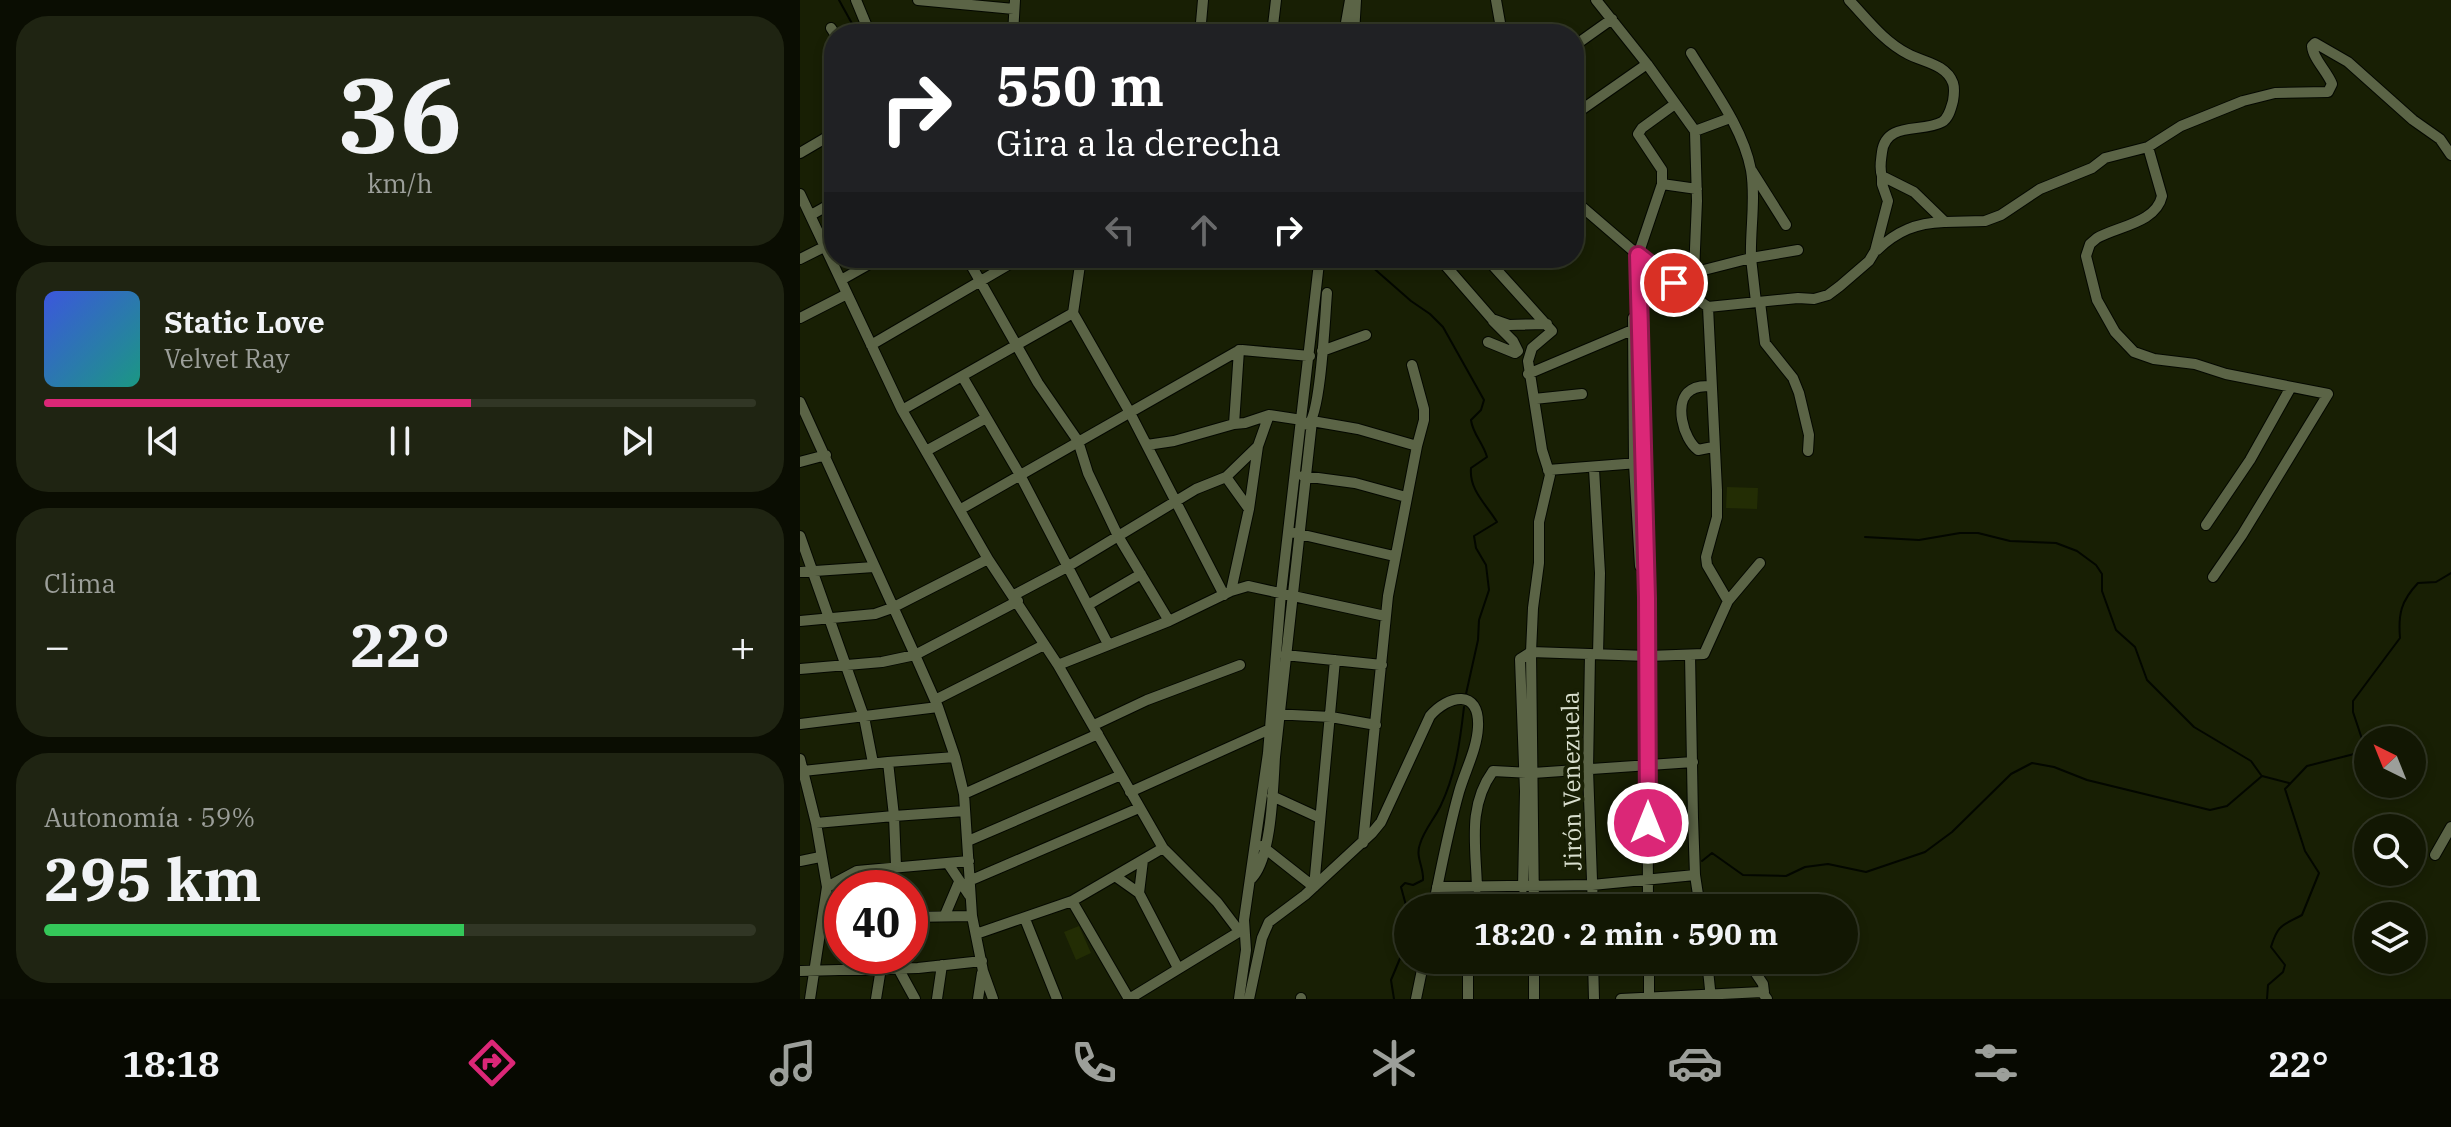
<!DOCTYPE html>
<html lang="es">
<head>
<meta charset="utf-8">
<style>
	:root { --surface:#121703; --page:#1f2412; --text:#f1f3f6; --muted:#9c9f9a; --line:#313625; --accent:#db2777 }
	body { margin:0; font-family:"IBM Plex Serif",serif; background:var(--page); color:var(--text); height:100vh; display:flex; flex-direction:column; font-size:30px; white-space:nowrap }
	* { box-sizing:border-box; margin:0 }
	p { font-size:26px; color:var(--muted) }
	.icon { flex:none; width:44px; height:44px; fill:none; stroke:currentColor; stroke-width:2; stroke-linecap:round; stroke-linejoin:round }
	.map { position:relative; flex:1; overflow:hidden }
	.sheet { display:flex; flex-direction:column; gap:16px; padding:16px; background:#0a0d02; width:800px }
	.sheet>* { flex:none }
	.top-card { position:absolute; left:24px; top:24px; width:760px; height:244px; border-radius:32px; box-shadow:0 4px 12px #0003,0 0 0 2px var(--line); background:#202124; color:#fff; overflow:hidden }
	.needle { width:52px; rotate:317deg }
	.controls { position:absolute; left:1554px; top:726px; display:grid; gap:16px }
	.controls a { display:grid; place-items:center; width:72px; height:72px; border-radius:50%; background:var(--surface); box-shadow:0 4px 12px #0003,0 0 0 2px var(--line); font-size:40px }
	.speed { position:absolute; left:24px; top:870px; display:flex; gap:16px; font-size:40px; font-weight:700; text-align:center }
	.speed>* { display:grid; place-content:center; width:104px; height:104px; border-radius:50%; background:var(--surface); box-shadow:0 4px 12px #0003,0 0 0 2px var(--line); line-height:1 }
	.speed .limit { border:12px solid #d22; background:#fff; color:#111 }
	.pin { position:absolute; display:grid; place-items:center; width:68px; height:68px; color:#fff; margin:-34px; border:4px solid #fff; border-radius:50%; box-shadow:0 2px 8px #0007 }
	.me { position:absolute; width:88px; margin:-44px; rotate:0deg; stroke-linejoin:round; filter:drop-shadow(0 0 6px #0008) }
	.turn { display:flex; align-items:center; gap:28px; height:168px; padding:0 40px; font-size:36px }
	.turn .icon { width:104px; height:104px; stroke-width:2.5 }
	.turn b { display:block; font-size:56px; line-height:68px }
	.lanes { display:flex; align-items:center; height:76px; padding:0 40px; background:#0003; justify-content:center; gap:40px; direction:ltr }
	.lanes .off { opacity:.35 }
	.big { font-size:60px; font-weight:800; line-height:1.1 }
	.sheet .widget { flex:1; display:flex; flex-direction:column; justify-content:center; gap:12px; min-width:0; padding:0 28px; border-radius:32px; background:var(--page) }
	.sheet .dial { align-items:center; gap:0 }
	.dial b { font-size:104px; line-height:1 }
	.song { display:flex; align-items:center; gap:24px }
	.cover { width:96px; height:96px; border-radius:12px; background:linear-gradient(135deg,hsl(230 70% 55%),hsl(170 70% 35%)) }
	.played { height:8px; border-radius:4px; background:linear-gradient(90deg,var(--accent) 60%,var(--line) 60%) }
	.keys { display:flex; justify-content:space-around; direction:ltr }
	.heat { display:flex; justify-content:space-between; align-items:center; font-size:44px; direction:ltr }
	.charge { height:12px; border-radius:6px; background:linear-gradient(90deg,#34c759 59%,var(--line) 0) }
	.trip { position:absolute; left:594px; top:894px; width:464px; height:80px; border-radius:40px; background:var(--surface); box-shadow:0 4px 12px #0003,0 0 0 2px var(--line); font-weight:800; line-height:80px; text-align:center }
	.tab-bar { display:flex; height:128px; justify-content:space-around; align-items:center; background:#070901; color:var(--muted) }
	.tab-bar .icon { width:56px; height:56px }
	.tab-bar .selected { color:var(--accent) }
	.tab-bar b { font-size:36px; color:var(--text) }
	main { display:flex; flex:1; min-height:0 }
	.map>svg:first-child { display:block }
	.green { fill:#232d04 }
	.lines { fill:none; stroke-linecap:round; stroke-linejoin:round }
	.stream { stroke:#030700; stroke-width:2 }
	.minor-casing { stroke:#040800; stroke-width:12 }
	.minor { stroke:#5b6446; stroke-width:10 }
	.route-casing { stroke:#8e194d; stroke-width:20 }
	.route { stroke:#db2777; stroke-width:14 }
	.labels { text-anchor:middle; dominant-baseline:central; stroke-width:8; stroke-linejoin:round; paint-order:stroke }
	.street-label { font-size:24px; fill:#d9dfce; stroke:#181f04 }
</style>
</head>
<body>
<main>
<section class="sheet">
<div class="widget dial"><b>36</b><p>km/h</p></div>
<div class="widget">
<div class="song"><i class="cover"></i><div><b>Static Love</b><p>Velvet Ray</p></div></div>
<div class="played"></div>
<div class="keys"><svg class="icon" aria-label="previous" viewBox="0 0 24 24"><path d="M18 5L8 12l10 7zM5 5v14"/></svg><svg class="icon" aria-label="pause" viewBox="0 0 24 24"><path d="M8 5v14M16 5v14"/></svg><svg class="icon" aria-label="next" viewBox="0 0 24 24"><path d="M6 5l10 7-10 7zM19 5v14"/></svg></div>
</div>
<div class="widget"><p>Clima</p>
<div class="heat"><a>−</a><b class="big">22°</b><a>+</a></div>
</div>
<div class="widget"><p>Autonomía · 59%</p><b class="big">295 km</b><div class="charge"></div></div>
</section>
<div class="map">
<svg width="1651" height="999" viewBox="0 0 1651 999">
	<rect width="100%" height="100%" fill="#181f04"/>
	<path class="green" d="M927 487 958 488 957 509 926 508Z
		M279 926 291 953 276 960 264 932Z"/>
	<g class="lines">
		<path class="stream" d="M39 0 55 29V34
			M562 258 611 301 630 314 643 327 684 400 681 410 671 420C673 435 683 442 687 457L671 468C669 490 686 504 697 522L674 536 676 548 686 565 689 590 679 620 678 640 666 694
			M1065 537 1119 540 1160 533H1178L1210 541 1256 543 1277 551 1296 565 1302 574V591L1316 630 1335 647 1347 680 1394 727 1451 761 1461 775
			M902 861 912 853 943 875 986 876 1005 867 1028 864 1066 872 1125 852 1152 832 1211 774 1232 763 1254 767 1287 780 1410 810 1427 806 1462 776 1489 783
			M594 999 591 980 601 956 596 937 607 909 601 887 605 883 613 885 623 880C624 867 615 857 620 844 624 830 635 818 641 805 656 773 660 742 664 707
			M1467 999 1468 985 1483 972 1485 965 1471 947C1478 924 1482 926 1502 915L1519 873 1505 851 1485 789 1507 766 1566 751 1553 712V701L1600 638C1598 614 1601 601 1618 583L1636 582 1651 573"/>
		<g class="minor-casing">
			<path id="minor" d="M56 0 70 34
				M118 0 214 9
				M696 0 702 34
				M796 0 847 64 895 131 897 201 893 297
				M1049 0C1067 19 1084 42 1108 54 1123 62 1146 64 1153 83 1155 89 1154 95 1153 101 1151 108 1149 118 1142 122 1122 133 1086 121 1082 152 1081 161 1079 168 1082 176
				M31 28 35 34
				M213 34 215 0
				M400 34 403 0
				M472 34 476 0
				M544 34 550 0
				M554 34 556 0
				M774 46 812 19
				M891 53C913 89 943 128 951 170 956 199 950 230 951 258L896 272
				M774 115 847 64
				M895 131 930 118
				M1348 147 1362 196C1356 223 1318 226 1297 238L1290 244 1286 256 1297 300 1315 332 1334 352 1354 359 1395 364 1426 374 1528 394 1442 535 1413 577
				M0 153 34 133
				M952 171 986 225
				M862 184V170L838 134 842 128 875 104
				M0 194 102 410 188 559 258 665 363 848 417 902 439 931
				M774 200 838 255 908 307 998 298 1014 299 1028 295 1040 286 1069 261 1075 251 1088 201 1082 184V176L1114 192 1145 222 1185 221 1201 215 1240 189 1292 168 1305 158 1348 147 1381 126 1443 101 1475 93 1528 92 1532 84C1527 71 1513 59 1512 46L1515 43 1548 62 1613 120 1640 139 1651 155
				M11 215 34 202
				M1077 250C1097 231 1116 223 1144 222
				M167 258 238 383 278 441 288 473 318 536 369 621
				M281 258 273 313 329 411 424 595
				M639 258 692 319 709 325 747 324
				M686 258 752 331 732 348 728 361 742 450 750 475 739 522V563L733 608 731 652 734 908
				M0 259 24 247
				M41 280 80 258
				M956 302 951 258 998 250
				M960 302 965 343 993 378 999 393 1009 435 1008 451
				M908 307 917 490V517L906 557 907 565 928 601
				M0 318 47 294
				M833 318 834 464 840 566
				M688 342 715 353 718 351 713 341 693 321
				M71 345 220 258
				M439 350 434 424 445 423 469 415 502 420
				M522 351 566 335
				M728 374 837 328
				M162 376 220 475 308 644
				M911 386C904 386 897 386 891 390 873 401 883 439 898 450L913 447
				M734 399 782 394
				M0 402 115 655 138 707 155 757 164 794 172 916 183 971 193 999
				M102 410 273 313
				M508 425C521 413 525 316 527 293
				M347 445 374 441 434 424
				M126 451 186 418
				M0 462 26 455
				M794 469 800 573 798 654
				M748 470 838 463
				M503 476 555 483 606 497
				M426 477 449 509
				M161 509 436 352 442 350 510 356
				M1406 525 1450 460 1491 387
				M495 533 594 556
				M0 536 64 717 73 763
				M0 572 74 567
				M431 591 449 509 458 446 469 415
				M214 595 267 567 396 489 426 477 458 446
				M288 605 341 574
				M0 621 75 614 92 608 188 559
				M790 654 788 770 793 908
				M485 655 582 665
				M890 655 893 818 895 875 900 908
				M258 665 369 621 431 591 448 586 585 616
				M0 669 82 662 115 655 218 601
				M135 700 244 645
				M473 714 531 717 576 725
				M0 724 138 707
				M294 725 347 700 440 665
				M475 757 512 421 558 429 617 446
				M0 759 16 823 27 887 10 999
				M88 762 155 757
				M3 771 88 762 94 816 16 823
				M330 792 470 729
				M164 794 298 734
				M472 796 520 818
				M168 841 321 775
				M563 843 588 596 617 446 624 420V409L612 365
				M462 846 514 887
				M1635 855 1651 827
				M0 861 20 857
				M149 865 169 895
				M96 866 94 816 165 811
				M315 876 339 893 378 968
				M452 878C472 857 473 787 475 757L469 754
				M169 881 339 808
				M27 887 57 871 169 861
				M514 887 535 660
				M637 887 792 885 895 875
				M677 888C676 846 667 807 693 771L733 773 893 762
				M723 888 725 791 720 659 731 652 848 656 904 654 928 601 960 563
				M339 893 343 860
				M272 901 329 999
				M848 908 847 598 838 255 862 184 897 189
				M145 915 159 882
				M110 917 172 916
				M225 919 257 999
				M23 922 42 921
				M176 934 272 901 363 848
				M793 960 794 999
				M849 960V999
				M907 960 911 999
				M98 968 115 999
				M953 969 963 984 964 992
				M0 971 118 968 182 961
				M76 999 81 968
				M137 999 142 965
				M178 999 182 973
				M329 999 442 930
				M439 999 446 950 444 920 468 753 481 593 519 263
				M449 999 462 938 469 922 505 895 572 833 581 822 630 716C648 695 680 688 678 727 677 749 665 771 659 792 648 831 641 869 633 908
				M501 999V998
				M616 999 624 960
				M668 999V960
				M734 999V960
				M821 999 962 992 967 999"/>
		</g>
		<use href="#minor" class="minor"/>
	</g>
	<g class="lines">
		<g class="route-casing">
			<path id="route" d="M848 823 847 598 838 255 874 283"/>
		</g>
		<use href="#route" class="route"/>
	</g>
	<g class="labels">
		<g class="street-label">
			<text transform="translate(771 781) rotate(-91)">Jirón Venezuela</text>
		</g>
	</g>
</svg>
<div class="controls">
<a><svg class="needle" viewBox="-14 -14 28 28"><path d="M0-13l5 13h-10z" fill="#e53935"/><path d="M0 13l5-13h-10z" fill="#9c9f9a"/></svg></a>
<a><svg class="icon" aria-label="search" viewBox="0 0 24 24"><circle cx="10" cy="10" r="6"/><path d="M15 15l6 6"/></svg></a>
<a><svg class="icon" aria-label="layers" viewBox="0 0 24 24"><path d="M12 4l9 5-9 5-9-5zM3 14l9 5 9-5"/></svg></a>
</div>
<div class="speed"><div class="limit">40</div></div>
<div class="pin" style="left:874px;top:283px;background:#d93025"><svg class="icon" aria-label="arrive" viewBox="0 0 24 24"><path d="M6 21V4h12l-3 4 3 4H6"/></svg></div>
<svg class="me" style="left:848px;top:823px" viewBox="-20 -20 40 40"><circle r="17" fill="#db2777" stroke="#fff" stroke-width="3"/><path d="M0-11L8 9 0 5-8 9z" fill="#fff"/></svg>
<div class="trip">18:20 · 2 min · 590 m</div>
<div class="top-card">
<div class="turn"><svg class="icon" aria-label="right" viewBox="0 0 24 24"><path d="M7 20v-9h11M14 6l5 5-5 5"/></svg><div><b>550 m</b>Gira a la derecha</div></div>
<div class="lanes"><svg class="icon off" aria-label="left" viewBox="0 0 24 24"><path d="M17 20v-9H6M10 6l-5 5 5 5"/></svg><svg class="icon off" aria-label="ahead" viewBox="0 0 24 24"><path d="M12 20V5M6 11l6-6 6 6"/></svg><svg class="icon" aria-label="right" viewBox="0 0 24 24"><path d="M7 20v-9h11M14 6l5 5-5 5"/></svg></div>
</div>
</div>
</main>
<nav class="tab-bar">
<b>18:18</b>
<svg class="icon selected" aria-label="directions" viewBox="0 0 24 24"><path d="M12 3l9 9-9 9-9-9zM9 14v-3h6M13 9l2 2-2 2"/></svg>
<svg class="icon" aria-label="music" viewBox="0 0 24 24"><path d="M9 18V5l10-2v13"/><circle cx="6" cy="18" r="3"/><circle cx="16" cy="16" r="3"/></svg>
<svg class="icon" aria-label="phone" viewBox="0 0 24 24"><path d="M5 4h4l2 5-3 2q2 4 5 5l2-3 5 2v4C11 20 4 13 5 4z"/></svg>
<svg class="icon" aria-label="climate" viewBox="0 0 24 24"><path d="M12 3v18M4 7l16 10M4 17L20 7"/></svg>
<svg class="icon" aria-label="car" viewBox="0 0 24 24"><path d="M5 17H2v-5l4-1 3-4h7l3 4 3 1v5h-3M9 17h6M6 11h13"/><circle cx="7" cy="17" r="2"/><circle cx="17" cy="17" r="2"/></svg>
<svg class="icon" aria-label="filters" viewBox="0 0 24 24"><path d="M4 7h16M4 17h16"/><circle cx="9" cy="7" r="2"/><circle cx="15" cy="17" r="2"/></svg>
<b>22°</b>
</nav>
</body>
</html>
